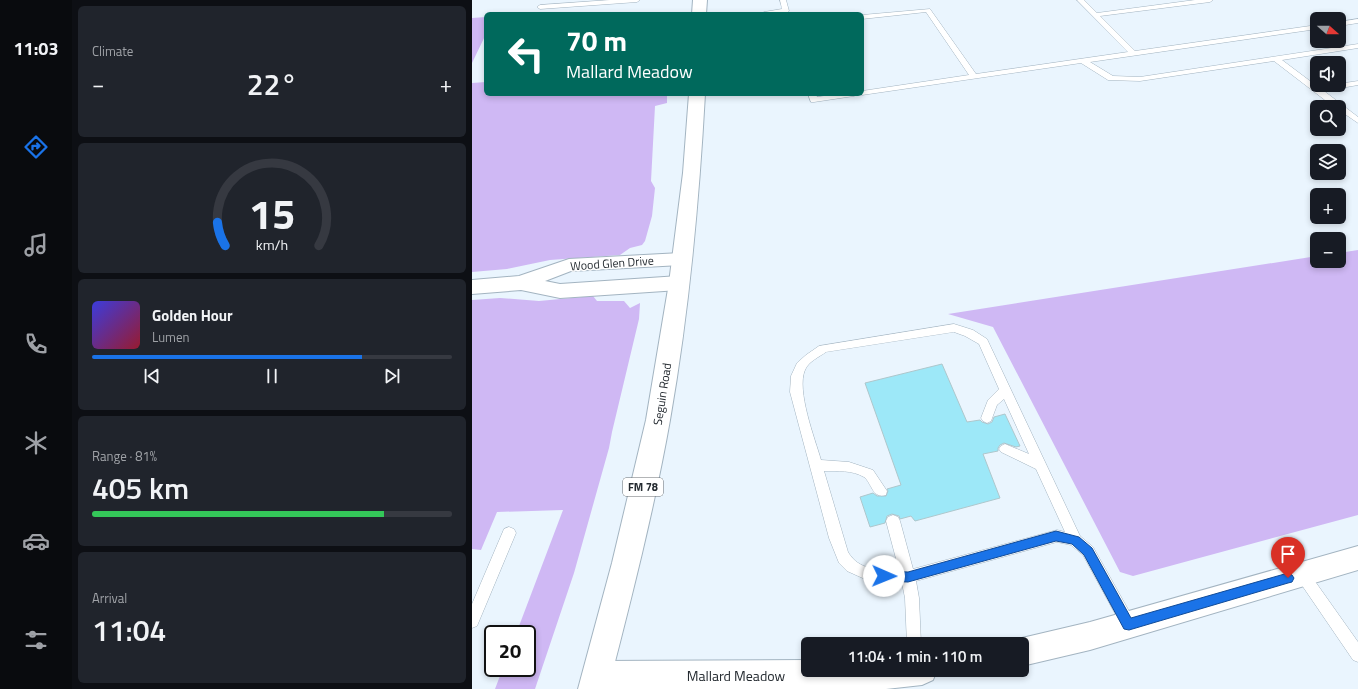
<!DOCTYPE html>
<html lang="en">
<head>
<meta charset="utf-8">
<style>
	:root { --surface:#171b24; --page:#20242c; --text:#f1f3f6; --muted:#9ea1a6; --line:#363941; --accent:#1a73e8 }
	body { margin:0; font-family:"Titillium Web",sans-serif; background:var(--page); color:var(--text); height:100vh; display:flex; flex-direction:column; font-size:15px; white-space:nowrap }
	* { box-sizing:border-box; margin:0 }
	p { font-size:13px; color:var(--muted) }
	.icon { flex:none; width:22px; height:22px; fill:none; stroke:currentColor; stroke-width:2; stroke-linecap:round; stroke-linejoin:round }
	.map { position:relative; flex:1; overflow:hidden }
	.details { display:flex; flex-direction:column; gap:6px; padding:6px; background:#0d0f14; width:400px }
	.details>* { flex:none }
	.hud { position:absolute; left:12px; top:12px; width:380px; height:84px; border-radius:6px; box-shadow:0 2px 6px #0003; background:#00695c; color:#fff; overflow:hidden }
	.needle { width:26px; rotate:111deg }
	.tools { position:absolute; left:838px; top:12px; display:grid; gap:8px }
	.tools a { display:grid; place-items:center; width:36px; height:36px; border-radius:6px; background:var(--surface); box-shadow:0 2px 6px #0003; font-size:20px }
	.speed { position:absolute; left:12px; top:625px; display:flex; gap:8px; font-size:20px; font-weight:700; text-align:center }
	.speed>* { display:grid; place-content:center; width:52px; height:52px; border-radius:50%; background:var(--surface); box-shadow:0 2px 6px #0003; line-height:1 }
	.speed .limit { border:2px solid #111; border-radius:6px; background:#fff; color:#111 }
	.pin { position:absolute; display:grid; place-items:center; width:34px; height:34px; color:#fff; margin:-41px -17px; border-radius:50% 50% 50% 0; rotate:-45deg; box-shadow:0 0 4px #0007 }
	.pin .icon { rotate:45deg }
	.me { position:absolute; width:44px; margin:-22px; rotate:91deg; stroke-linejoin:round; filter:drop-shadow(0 0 3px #0008) }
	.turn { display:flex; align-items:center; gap:14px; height:84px; padding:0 16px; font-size:18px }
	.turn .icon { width:52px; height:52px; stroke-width:2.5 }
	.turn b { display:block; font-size:28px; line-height:34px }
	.big { font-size:30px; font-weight:600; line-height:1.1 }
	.details .card { flex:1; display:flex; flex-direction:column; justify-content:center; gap:6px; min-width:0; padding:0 14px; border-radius:6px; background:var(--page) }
	.details .dial { align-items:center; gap:0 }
	.dial svg { height:104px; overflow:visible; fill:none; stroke:var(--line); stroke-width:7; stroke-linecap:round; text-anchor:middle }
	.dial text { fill:var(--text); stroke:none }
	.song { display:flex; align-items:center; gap:12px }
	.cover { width:48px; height:48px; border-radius:6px; background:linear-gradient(135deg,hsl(240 70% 55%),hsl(350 70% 35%)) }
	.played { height:4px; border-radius:2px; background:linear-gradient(90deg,var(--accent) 75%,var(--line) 75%) }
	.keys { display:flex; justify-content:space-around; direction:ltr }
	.heat { display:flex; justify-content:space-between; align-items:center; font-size:22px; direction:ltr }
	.charge { height:6px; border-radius:3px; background:linear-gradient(90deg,#34c759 81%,var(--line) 0) }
	.trip { position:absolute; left:329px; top:637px; width:228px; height:40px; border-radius:6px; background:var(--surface); box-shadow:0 2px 6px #0003; font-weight:600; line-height:40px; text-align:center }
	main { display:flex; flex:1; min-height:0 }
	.tab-bar { display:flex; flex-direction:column; width:72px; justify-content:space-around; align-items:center; background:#090b0e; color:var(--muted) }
	.tab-bar .icon { width:28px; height:28px }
	.tab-bar .current { color:var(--accent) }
	.tab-bar b { font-size:18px; color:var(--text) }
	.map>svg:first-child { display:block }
	.green { fill:#cfb8f4 }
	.building { fill:#9de8f8; stroke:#aec7cc }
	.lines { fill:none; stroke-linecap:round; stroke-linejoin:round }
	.lane-casing { stroke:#a3b4c1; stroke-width:1 }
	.street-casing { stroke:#a3b4c1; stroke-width:2 }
	.primary-casing { stroke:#a3b4c1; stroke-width:2 }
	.lane { fill:#fff; fill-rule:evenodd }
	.street { fill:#fff; fill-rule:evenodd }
	.primary { fill:#fff; fill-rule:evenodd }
	.route { fill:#1a73e8; stroke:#114b97 }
	.labels { text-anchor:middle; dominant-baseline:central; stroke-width:3; stroke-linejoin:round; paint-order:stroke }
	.shield { fill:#fff; stroke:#666b6f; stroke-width:1 }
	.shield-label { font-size:11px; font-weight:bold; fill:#252b31 }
	.street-label { font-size:12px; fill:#252b31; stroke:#fff }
	.near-street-label { font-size:14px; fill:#252b31; stroke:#fff }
</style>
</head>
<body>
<main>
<nav class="tab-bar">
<b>11:03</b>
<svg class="icon current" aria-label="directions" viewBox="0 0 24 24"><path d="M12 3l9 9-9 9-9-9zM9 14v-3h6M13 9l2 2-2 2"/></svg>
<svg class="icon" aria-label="music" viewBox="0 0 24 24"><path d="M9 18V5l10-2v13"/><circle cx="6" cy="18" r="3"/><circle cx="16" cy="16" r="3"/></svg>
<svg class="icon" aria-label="phone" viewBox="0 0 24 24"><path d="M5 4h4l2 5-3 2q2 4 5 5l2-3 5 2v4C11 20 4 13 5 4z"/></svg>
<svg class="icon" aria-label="climate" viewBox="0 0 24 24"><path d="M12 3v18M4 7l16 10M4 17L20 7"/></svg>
<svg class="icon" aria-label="car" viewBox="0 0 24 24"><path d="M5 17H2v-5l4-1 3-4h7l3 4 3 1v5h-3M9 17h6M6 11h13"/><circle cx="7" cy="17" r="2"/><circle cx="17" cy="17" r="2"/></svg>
<svg class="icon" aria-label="filters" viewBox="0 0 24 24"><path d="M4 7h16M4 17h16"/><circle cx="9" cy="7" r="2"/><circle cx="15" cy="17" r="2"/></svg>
</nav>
<section class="details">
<div class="card"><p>Climate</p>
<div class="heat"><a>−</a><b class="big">22°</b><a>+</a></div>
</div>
<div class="card dial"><svg viewBox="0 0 100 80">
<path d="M14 69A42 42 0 1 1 86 69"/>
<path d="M14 69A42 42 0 0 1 8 51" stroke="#1a73e8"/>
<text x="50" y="56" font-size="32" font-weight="700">15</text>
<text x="50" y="72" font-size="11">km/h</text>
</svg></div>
<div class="card">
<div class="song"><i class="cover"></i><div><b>Golden Hour</b><p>Lumen</p></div></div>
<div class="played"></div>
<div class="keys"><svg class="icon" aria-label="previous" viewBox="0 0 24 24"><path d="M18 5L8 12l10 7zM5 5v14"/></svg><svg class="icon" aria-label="pause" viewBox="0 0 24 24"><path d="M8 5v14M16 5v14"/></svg><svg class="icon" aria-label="next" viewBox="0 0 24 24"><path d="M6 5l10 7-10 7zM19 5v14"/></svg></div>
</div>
<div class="card"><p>Range · 81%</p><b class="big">405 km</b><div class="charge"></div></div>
<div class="card"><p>Arrival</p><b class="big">11:04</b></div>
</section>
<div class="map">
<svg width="886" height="689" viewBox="0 0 886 689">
	<rect width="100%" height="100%" fill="#eaf5fe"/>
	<path class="green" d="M14 17V34L0 63V18Z
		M14 82V94H195V103L183 106 179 181 183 188 180 216 173 241 170 245 158 248 148 255 78 260 35 269 0 272V83Z
		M886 250V515L661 576 648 572 521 327 476 314 845 256V261H867V253Z
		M121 296 125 301H152L158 308 168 303 167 319 140 432 137 448 102 573 63 689H23L31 668H55V634H44L91 510 25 512 9 550 0 549V300L28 298 67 301Z"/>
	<path class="building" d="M470 364 495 422 508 420 510 422 516 424 520 422 522 417 533 414 548 446 544 447 532 443 528 445 526 448V451L511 454 528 498 443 521 439 516 428 519 427 516 420 514 415 516 413 523 398 527 388 497 401 493 405 496H414L416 491 415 489 429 485 393 383Z"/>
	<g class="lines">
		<g class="lane-casing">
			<path id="lane" d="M138 0H168L165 2 68 9 65 7 68 5Z
				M308 0H314L317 11 316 12 289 14 292 12 310 9Z
				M605 0H612L625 13 723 0H741L738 2 628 16 663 51 845 25V29L618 62 641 76 668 77 886 44V48L810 60 846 87 886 81V85L852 91 886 117V123L867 110V107H862L802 61 668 81 636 80 609 63 390 95 387 94H390V91L497 75 454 12 390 19V15L458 9 504 74 656 52Z
				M886 19V23L867 26V22Z
				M336 94H344L345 97 366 94H386L382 96 342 102H339Z
				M482 324 501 330 515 339 608 536 621 547 662 620 664 625 662 630 657 632 652 630 611 555 599 545 585 542 444 581 447 598 449 644H435L433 598 430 583 395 580 375 571 367 563 357 538 318 392 319 376 325 363 334 355 347 346ZM482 332 493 336 507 344 527 389 516 400 509 418 511 421 515 423 519 421 525 405 532 399 557 454 533 444 529 446 527 449 529 452 564 469 593 532 585 530 441 569 428 521 426 517 421 515 416 517 414 521 427 570C408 570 387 571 376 552L352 471C365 471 380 470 392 477 400 483 400 499 414 495L415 491 401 470 377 462 349 460C343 439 324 390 333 370 336 362 347 357 354 352Z
				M37 527 42 529 44 533 5 626 0 628V604L32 529Z
				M830 568 835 570 886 642V662L881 660 825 578 823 574 825 570Z"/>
		</g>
		<g class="street-casing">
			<path id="street" d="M209 253 216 255 219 259 216 263 209 265 99 271 73 281 88 284 207 276 214 278 217 283 214 288 207 290 88 298 49 290 0 294V280L47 276 97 259Z
				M886 546V570L618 650 550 666V644H539V642L550 638 618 622Z
				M336 660V670H465L461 680 450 685 414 689H120L114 687 110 676 114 665 125 661Z"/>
		</g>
		<g class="primary-casing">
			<path id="primary" d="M221 0H235L234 14H220Z
				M217 94H233C227 203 217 312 198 420 182 510 159 600 136 689H106L140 563 174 420 197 283 211 173Z"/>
		</g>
		<use href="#lane" class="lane"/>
		<use href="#street" class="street"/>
		<use href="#primary" class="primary"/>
	</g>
	<path class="route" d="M584 531 607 537 620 548 659 618 816 573 820 575 822 578 820 582 816 583 657 630 652 629 612 555 600 544 584 541 436 582 412 581 408 580 406 576 408 573 412 571 436 572Z"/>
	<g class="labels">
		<rect class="shield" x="151" y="478" width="40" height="18" rx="3"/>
		<g class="shield-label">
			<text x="171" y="487">FM 78</text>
		</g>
		<g class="street-label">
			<text transform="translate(140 263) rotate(-4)">Wood Glen Drive</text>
			<text transform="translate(190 394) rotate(-81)">Seguin Road</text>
		</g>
		<g class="near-street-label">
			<text x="264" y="675">Mallard Meadow</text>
		</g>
	</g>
</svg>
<div class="tools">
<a><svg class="needle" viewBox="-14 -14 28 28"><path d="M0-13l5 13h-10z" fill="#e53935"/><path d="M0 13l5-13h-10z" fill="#9ea1a6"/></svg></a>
<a><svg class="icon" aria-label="sound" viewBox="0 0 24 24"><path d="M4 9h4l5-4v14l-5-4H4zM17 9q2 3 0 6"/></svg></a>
<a><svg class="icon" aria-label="search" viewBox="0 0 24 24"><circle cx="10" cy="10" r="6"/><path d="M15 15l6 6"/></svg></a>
<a><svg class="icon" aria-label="layers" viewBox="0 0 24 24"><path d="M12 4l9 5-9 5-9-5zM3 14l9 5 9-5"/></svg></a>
<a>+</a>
<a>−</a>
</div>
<div class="speed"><div class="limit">20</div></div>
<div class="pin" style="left:816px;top:578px;background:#d93025"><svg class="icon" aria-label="arrive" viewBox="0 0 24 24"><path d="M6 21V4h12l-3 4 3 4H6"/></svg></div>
<svg class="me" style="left:412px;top:576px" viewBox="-20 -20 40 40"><circle r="19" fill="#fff"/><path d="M0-13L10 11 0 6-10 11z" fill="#1a73e8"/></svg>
<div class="trip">11:04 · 1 min · 110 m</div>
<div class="hud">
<div class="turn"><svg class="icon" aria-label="left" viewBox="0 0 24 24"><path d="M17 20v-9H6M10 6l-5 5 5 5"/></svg><div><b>70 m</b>Mallard Meadow</div></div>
</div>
</div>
</main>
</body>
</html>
